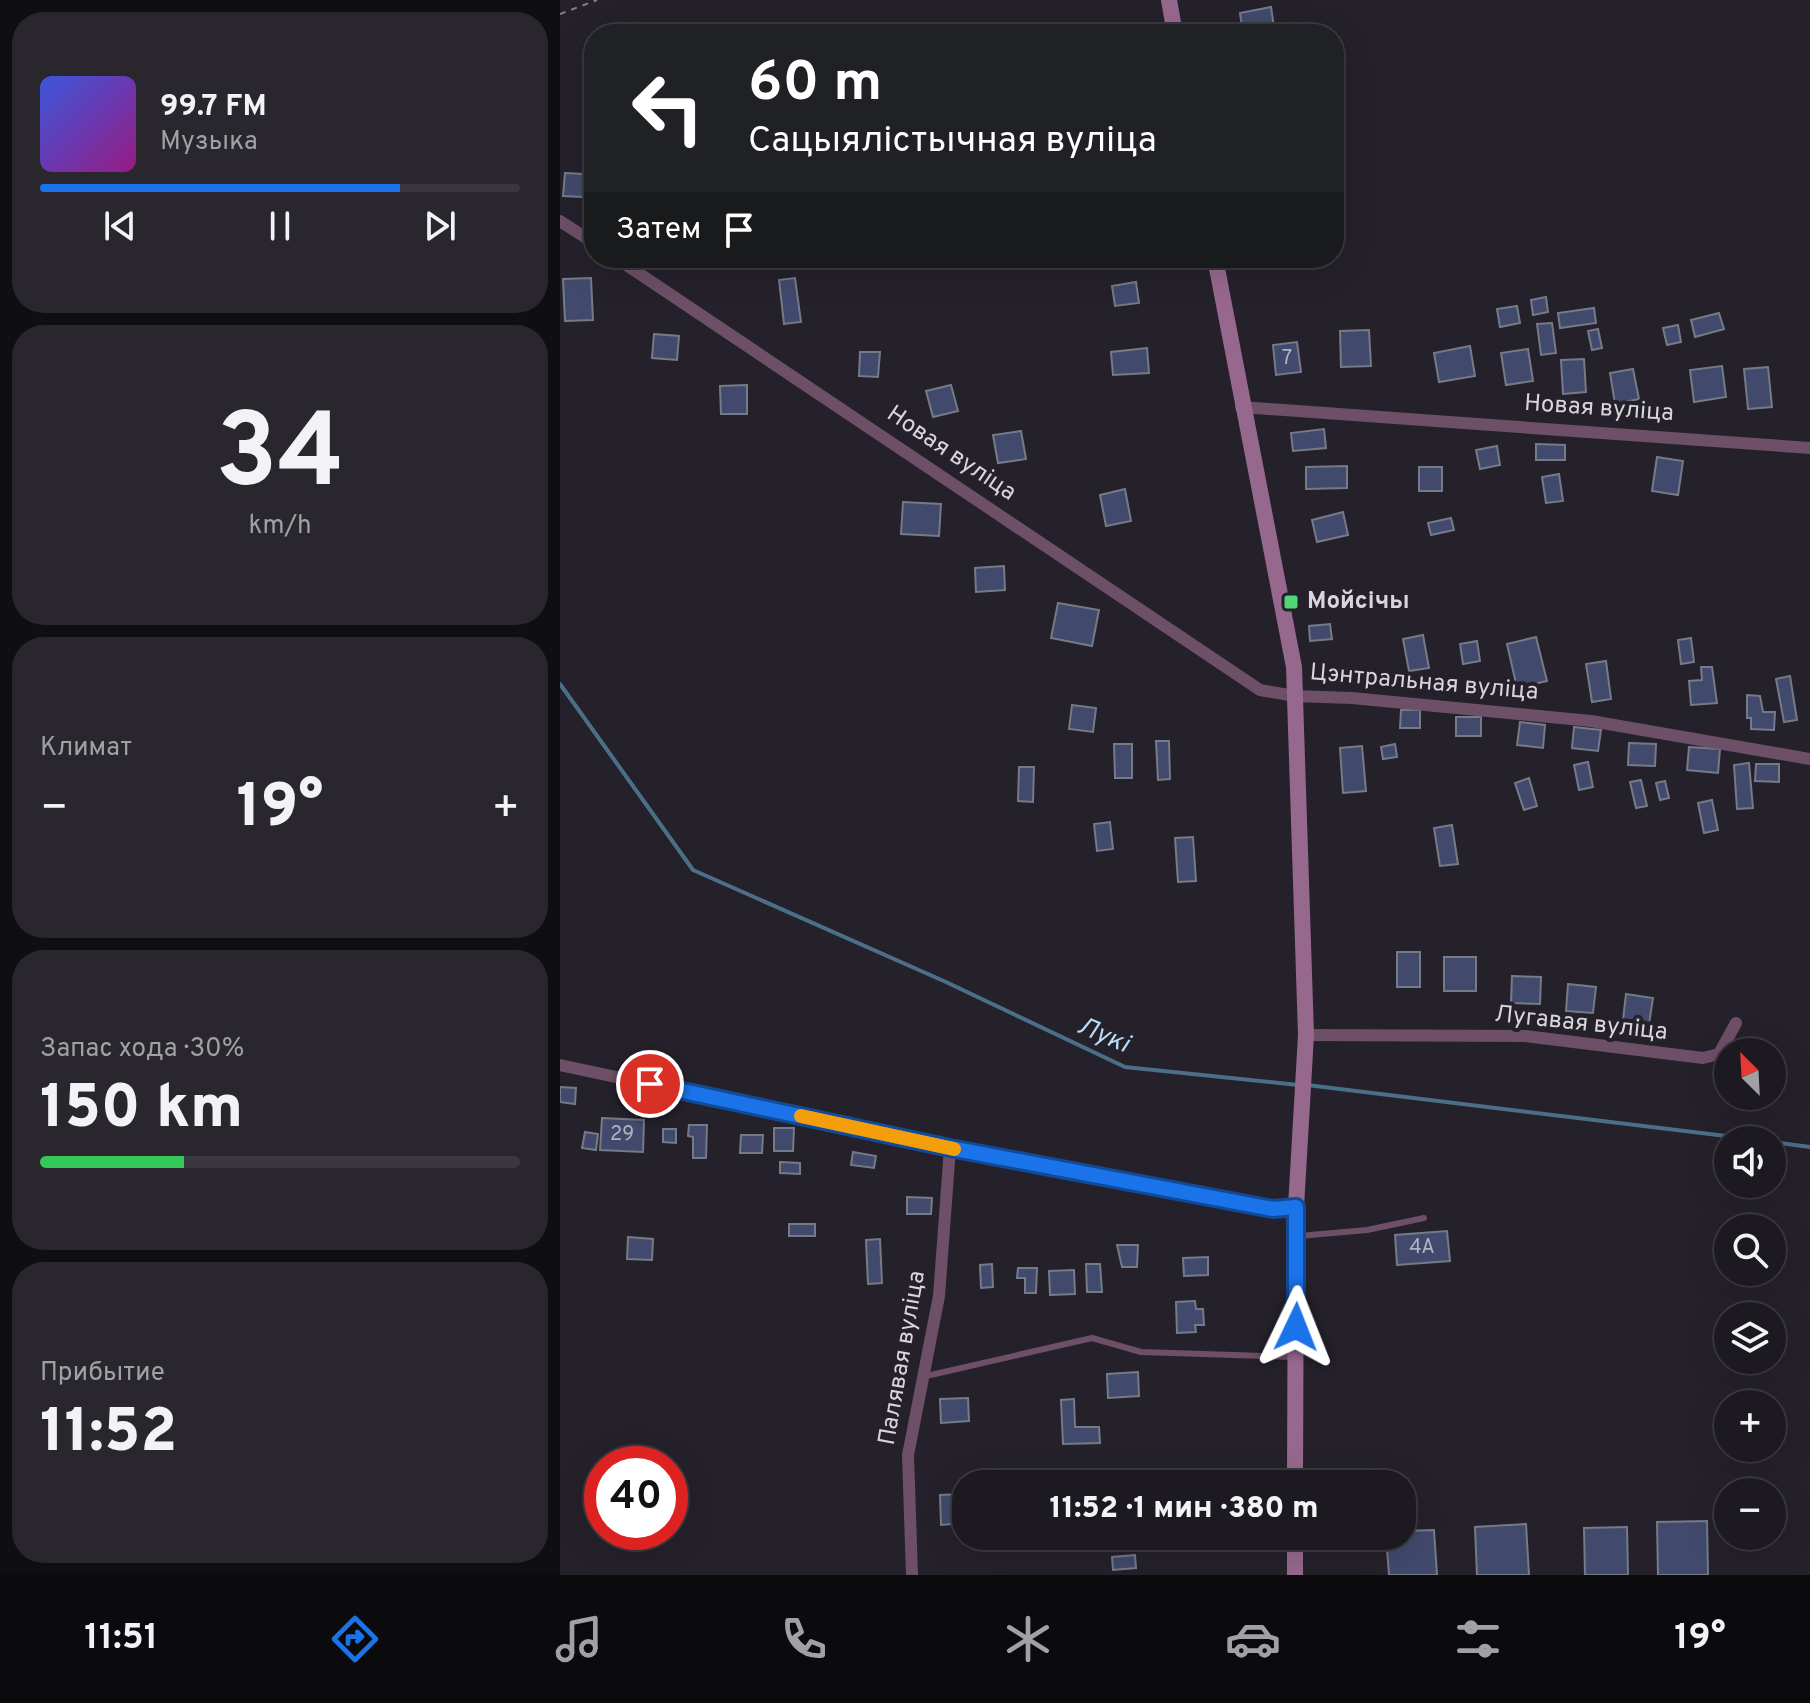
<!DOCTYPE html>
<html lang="ru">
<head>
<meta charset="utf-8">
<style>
	:root { --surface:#1c1920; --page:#29262d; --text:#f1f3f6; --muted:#a0a0a5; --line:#3a383e; --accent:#1a73e8 }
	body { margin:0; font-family:Overpass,sans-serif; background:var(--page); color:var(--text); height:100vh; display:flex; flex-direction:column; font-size:30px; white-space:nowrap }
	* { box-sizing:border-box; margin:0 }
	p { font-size:26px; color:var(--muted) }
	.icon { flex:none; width:44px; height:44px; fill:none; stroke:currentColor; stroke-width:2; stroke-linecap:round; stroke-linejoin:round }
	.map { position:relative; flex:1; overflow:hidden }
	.drawer { display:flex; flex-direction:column; gap:12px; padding:12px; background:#0f0e12; width:560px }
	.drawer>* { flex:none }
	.banner { position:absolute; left:24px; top:24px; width:760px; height:244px; border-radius:32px; box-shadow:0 8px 32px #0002,0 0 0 2px var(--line); background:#202124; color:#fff; overflow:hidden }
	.needle { width:52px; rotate:336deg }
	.tools { position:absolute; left:1154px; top:1038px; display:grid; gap:16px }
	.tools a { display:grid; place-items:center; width:72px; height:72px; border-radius:50%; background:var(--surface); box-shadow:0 8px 32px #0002,0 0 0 2px var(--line); font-size:40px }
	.speed { position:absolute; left:24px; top:1446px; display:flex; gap:16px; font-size:40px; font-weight:700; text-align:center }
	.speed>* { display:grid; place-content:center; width:104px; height:104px; border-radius:50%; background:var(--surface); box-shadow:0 8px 32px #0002,0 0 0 2px var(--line); line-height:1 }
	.speed .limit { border:12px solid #d22; background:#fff; color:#111 }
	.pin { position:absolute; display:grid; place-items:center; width:68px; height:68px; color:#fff; margin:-34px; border:4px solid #fff; border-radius:50%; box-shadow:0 2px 8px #0007 }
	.me { position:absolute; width:88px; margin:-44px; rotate:2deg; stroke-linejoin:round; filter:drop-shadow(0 0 6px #0008) }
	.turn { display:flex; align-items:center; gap:28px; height:168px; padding:0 32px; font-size:36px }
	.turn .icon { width:104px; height:104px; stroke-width:2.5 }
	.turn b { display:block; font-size:56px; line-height:68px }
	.then { display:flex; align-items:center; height:76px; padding:0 32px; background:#0003; gap:16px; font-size:30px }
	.big { font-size:60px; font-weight:800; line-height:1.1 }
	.drawer .card { flex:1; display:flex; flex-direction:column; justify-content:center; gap:12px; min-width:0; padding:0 28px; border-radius:32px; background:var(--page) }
	.drawer .dial { align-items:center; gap:0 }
	.dial b { font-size:104px; line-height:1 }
	.song { display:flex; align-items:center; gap:24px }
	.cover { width:96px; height:96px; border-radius:12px; background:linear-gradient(135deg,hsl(230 70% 55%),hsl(310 70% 35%)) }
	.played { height:8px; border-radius:4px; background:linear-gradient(90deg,var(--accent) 75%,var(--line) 75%) }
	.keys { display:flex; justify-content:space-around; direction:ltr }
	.heat { display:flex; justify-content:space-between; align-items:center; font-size:44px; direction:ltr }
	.charge { height:12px; border-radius:6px; background:linear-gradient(90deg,#34c759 30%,var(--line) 0) }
	.trip { position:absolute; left:392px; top:1470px; width:464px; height:80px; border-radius:32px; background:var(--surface); box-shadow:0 8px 32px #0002,0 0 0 2px var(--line); font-weight:800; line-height:80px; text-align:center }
	.tab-bar { display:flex; height:128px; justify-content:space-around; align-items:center; background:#0b0a0d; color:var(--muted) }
	.tab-bar .icon { width:56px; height:56px }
	.tab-bar .selected { color:var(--accent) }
	.tab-bar b { font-size:36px; color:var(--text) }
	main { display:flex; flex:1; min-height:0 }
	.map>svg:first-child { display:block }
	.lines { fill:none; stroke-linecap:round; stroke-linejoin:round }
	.stream { stroke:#4b6f89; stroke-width:4 }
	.building { fill:#414a6c; stroke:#767a87; stroke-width:2 }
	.path { stroke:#837f88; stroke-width:2; stroke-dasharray:6 6; stroke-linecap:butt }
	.lane { stroke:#6d4f67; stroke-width:6 }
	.street { stroke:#6d4f67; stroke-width:12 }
	.secondary { stroke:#97688e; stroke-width:16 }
	.route-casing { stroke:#114b97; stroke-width:20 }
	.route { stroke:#1a73e8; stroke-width:14 }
	.slow { stroke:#f59e0b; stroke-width:14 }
	.poi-dot { fill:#50d674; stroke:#25212b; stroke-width:3 }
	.labels { text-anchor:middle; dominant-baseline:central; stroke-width:8; stroke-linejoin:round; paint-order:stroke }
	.number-label { font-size:20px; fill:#b2b2c0 }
	.street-label { font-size:24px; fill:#d8d5dc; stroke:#25212b }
	.poi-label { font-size:24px; font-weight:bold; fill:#d8d5dc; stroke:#25212b; text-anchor:start }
	.water-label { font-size:26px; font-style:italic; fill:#b9ddf8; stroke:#25212b }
</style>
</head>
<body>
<main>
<section class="drawer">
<div class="card">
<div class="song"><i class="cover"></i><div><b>99.7 FM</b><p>Музыка</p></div></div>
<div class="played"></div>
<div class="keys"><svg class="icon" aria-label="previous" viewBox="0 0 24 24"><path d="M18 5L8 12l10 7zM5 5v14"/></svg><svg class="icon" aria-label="pause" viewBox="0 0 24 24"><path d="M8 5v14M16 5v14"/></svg><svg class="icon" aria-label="next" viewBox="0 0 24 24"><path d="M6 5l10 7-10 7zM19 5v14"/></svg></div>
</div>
<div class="card dial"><b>34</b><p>km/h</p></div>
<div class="card"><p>Климат</p>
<div class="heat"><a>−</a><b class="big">19°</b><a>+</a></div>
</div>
<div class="card"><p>Запас хода · 30%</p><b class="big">150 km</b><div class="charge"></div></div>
<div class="card"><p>Прибытие</p><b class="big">11:52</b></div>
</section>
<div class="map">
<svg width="1250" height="1575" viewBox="0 0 1250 1575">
	<rect width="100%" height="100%" fill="#25212b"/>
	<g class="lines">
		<path class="stream" d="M0 684 133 870 386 982 565 1067 738 1085
			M747 1085 1199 1140
			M1212 1142 1250 1147"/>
	</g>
	<path class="building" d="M711 7 715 34H683L680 13Z
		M5 173 24 174 23 197 3 196Z
		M31 278 33 320 5 321 3 279Z
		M235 278 241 322 224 324 219 280Z
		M576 282 579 303 555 306 552 286Z
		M986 297 988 312 973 315 971 300Z
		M957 306 960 323 940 327 937 309Z
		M1034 308 1036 323 1000 328 998 313Z
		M1159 313 1164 329 1135 337 1131 320Z
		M992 323 996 353 981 355 977 324Z
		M1118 325 1121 342 1107 345 1103 328Z
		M1038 329 1042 348 1032 350 1028 331Z
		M809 330 811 366 781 367 780 331Z
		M94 334 119 336 117 360 92 358Z
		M737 342 741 372 716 375 713 345Z
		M910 346 915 376 879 382 874 353Z
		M587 348 589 373 553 375 551 352Z
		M968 349 973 381 946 385 941 353Z
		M300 352H320L318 377 299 376Z
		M1024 359 1026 392 1003 394 1001 360Z
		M1162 366 1166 397 1134 402 1130 370Z
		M1208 367 1212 407 1188 409 1184 369Z
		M1073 369 1079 399 1055 404 1050 373Z
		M187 385V414H161L160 386Z
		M391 385 398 411 373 417 366 391Z
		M764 429 766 448 733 451 731 433Z
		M461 431 466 459 438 463 433 435Z
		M976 444 1005 445V460H976Z
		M937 446 940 465 920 469 916 450Z
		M1097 457 1123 461 1118 495 1092 491Z
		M787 466V488L746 489V467Z
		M859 467H882V491H859Z
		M999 474 1003 501 986 503 982 477Z
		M565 489 571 521 546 526 540 495Z
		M343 502 381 504 379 536 341 534Z
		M783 512 788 535 757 542 752 520Z
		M891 518 894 530 871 535 868 523Z
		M444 566 445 590 416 592 415 568Z
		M498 603 539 610 532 646 491 638Z
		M770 624 772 639 750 641 749 626Z
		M863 635 869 668 849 671 843 639Z
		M976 637 987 681 957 688 947 644Z
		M1131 638 1134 662 1121 664 1118 640Z
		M917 641 920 661 903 664 900 644Z
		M1046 661 1051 699 1032 702 1026 664Z
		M1141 667H1152L1157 703 1131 705 1129 681 1142 680Z
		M1230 676 1237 720 1224 722 1216 679Z
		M1187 695 1200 696 1203 712H1215L1214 730 1191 729V718H1187Z
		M512 705 536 708 533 732 509 729Z
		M841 710H860V728H840Z
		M896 717H921V736H896Z
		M960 722 985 725 983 748 957 745Z
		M1014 727 1041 730 1038 751 1012 748Z
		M596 741H609L610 779 598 780Z
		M1069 743 1096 744 1095 766 1068 765Z
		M554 744H572V778H555Z
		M835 744 837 757 823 759 821 747Z
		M802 746 806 791 783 793 780 748Z
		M1129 747 1160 749 1158 773 1127 770Z
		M1028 762 1033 787 1019 790 1014 765Z
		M1189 763 1193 808 1177 809 1174 765Z
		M1196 764H1219V782L1195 781Z
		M459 767H474L473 802 458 801Z
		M969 778 977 806 964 810 955 783Z
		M1081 780 1087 806 1076 808 1070 782Z
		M1105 781 1109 798 1100 800 1096 783Z
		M1152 800 1158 830 1144 833 1138 803Z
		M550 822 553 849 537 851 534 824Z
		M892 825 898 864 880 866 874 828Z
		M633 837 636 881 618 882 615 838Z
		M837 952H860V987H837Z
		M884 957H916V991H884Z
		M952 976 981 977 980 1004 951 1003Z
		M1008 984 1036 987 1033 1013 1006 1011Z
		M1066 994 1093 998 1089 1024 1063 1020Z
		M0 1087 16 1088 15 1104 0 1102Z
		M42 1118 84 1120 83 1152 40 1150Z
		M129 1125H147L146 1158H133V1137L128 1136Z
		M214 1128H234L233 1151H214Z
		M103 1129H116V1143L103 1142Z
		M25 1132 38 1134 36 1150 22 1148Z
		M181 1135H203L202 1153H180Z
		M293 1152 316 1156 314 1168 291 1165Z
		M220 1162 240 1163V1174L220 1173Z
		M347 1197 372 1198 371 1214H347Z
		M229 1224H255V1236H229Z
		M887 1231 890 1261 837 1265 835 1235Z
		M68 1237 93 1239 92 1260 67 1259Z
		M320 1239 322 1283 308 1284 306 1240Z
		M557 1245H578L577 1267H562Z
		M648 1257V1275L624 1276 623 1258Z
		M432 1264 433 1287 421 1288 420 1265Z
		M526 1264H540L542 1292H527Z
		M458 1268H477L476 1293H465V1278H457Z
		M514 1270 515 1294 490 1295 489 1271Z
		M635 1301 636 1309H643L644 1325H635L636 1332 617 1333 616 1302Z
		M578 1372 579 1396 548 1398 547 1374Z
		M408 1398 409 1421 381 1423 380 1399Z
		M514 1399 515 1427H539L540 1443 503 1444 501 1400Z
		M457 1474 458 1484H406V1492L404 1479Z
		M403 1494 405 1523 381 1525 380 1495Z
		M1147 1521 1148 1575H1098L1097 1522Z
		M966 1524 969 1575H917L915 1527Z
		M1067 1527 1068 1575H1025L1024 1528Z
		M874 1530 877 1575H829L826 1536H842V1531Z
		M575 1555 576 1568 553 1570 552 1557Z"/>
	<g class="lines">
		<path class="path" d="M0 14 37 0"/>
		<path class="lane" d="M739 1236 807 1230 864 1218
			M362 1377 532 1338 581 1352 735 1357"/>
		<path class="street" d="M0 221 34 243
			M56 258 700 690 735 696 792 698 1031 721 1250 759
			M681 407 1250 448
			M746 1035 965 1036 1143 1058 1159 1054 1176 1023
			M0 1065 390 1148 713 1209 736 1207
			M352 1575 348 1455 379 1296 390 1148"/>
		<path class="secondary" d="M609 0 615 34
			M655 258 734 667 746 1035 736 1207 735 1484
			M735 1536V1575"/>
	</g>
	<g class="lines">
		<g class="route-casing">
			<path id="route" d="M90 1084 390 1148 713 1209 736 1207V1327"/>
		</g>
		<use href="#route" class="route"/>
		<path class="slow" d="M241 1116 394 1149"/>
	</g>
	<rect class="poi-dot" x="723" y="594" width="16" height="16" rx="4"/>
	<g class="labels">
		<g class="number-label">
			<text x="727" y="359">7</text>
			<text x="62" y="1135">29</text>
			<text x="862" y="1248">4А</text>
		</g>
		<g class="street-label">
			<text transform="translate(1039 409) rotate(4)">Новая вуліца</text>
			<text transform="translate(391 454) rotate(34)">Новая вуліца</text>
			<text transform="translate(864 683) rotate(5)">Цэнтральная вуліца</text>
			<text transform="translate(1021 1024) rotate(6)">Лугавая вуліца</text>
			<text transform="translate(343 1358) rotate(-80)">Палявая вуліца</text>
		</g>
		<g class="poi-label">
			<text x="747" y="602">Мойсічы</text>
		</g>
		<g class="water-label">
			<text transform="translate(543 1036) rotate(23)">Лукі</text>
		</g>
	</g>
</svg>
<div class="tools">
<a><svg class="needle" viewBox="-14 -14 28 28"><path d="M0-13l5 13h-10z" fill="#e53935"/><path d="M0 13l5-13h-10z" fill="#a0a0a5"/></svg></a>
<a><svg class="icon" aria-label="sound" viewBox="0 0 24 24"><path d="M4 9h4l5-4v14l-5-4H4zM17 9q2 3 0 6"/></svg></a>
<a><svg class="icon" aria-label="search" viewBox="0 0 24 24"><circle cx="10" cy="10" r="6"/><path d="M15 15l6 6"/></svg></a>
<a><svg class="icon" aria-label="layers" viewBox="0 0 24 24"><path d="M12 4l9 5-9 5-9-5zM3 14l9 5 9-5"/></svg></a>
<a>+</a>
<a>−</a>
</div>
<div class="speed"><div class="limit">40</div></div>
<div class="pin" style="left:90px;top:1084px;background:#d93025"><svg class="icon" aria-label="arrive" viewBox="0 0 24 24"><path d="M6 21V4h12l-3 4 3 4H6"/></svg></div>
<svg class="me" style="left:736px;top:1327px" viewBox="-20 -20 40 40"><path d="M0-17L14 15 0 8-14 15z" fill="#1a73e8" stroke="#fff" stroke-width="4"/></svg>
<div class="trip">11:52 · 1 мин · 380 m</div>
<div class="banner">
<div class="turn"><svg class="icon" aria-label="left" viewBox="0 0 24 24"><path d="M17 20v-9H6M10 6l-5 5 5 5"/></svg><div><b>60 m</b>Сацыялістычная вуліца</div></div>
<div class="then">Затем<svg class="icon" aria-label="arrive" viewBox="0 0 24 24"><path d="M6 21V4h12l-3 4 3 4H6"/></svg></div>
</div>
</div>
</main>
<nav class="tab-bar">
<b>11:51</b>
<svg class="icon selected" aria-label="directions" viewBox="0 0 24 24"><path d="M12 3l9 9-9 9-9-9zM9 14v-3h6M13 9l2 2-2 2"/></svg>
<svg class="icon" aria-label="music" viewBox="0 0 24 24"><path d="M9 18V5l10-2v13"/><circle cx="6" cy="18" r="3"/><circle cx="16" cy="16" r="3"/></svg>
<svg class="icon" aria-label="phone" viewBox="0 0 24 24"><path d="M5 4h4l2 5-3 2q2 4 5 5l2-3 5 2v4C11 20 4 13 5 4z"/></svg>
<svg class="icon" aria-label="climate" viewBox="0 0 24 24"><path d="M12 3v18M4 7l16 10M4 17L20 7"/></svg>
<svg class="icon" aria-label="car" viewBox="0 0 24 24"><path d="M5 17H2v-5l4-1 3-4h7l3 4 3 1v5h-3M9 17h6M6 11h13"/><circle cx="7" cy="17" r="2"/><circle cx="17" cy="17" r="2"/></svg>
<svg class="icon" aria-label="filters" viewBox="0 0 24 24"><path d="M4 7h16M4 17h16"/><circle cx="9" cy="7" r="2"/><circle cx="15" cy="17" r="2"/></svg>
<b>19°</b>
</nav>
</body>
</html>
